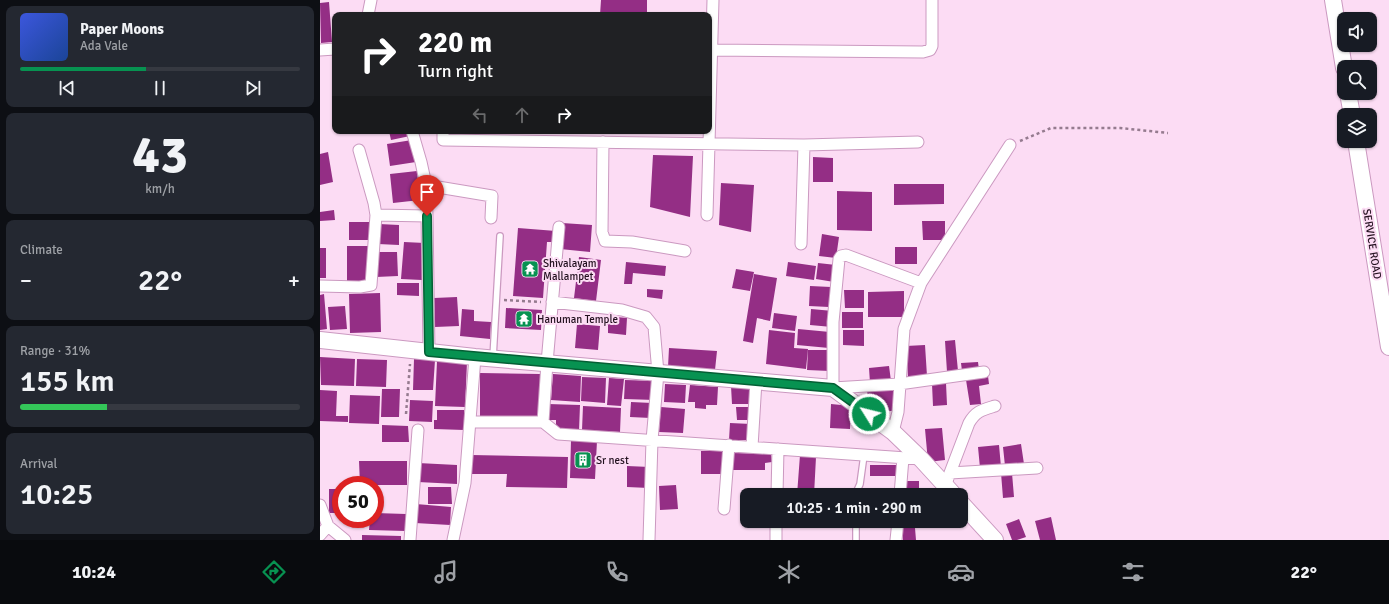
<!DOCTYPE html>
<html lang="en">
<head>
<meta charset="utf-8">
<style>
	:root { --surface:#171b24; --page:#242831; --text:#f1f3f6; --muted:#9ea1a6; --line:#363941; --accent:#079251 }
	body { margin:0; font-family:Signika,sans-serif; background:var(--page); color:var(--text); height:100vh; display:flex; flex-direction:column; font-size:15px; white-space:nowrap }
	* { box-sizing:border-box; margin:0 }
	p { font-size:13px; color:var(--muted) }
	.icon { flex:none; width:22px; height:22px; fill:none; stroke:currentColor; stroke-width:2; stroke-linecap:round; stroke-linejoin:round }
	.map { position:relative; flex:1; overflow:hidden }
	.details { display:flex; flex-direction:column; gap:6px; padding:6px; background:#0d0f14; width:320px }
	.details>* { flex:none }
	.hud { position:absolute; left:12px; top:12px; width:380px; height:122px; border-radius:8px; box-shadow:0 1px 3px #0004; background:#202124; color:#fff; overflow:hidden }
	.buttons { position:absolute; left:1017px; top:12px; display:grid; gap:8px }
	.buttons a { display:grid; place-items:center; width:40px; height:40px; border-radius:8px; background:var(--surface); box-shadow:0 1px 3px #0004; font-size:20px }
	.speed { position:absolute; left:12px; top:476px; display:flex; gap:8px; font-size:20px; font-weight:700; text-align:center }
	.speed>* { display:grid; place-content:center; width:52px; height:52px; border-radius:50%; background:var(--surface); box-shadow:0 1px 3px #0004; line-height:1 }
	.speed .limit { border:6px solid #d22; background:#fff; color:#111 }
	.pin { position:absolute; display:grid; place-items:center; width:34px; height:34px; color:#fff; margin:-41px -17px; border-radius:50% 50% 50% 0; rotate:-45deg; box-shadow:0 0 4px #0007 }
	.pin .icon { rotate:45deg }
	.me { position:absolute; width:44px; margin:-22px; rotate:306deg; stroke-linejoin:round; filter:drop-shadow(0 0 3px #0008) }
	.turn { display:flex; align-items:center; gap:14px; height:84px; padding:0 20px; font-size:18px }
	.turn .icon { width:52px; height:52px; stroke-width:2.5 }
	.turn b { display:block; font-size:28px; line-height:34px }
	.lanes { display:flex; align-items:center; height:38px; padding:0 20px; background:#0003; justify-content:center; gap:20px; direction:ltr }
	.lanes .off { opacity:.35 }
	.big { font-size:30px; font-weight:600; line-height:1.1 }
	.details .tile { flex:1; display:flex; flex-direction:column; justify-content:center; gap:6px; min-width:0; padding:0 14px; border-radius:8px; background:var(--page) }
	.details .dial { align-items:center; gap:0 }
	.dial b { font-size:52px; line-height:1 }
	.song { display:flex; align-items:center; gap:12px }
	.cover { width:48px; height:48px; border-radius:6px; background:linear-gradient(135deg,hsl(230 70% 55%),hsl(220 70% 35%)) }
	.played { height:4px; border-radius:2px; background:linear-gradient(90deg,var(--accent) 45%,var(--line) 45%) }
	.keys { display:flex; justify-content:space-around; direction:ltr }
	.heat { display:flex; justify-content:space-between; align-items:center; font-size:22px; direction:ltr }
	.charge { height:6px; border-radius:3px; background:linear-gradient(90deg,#34c759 31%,var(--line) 0) }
	.trip { position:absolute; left:420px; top:488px; width:228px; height:40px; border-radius:8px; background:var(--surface); box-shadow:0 1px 3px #0004; font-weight:600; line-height:40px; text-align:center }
	.menu { display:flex; height:64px; justify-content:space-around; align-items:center; background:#090b0e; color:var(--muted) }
	.menu .icon { width:28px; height:28px }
	.menu .active { color:var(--accent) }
	.menu b { font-size:18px; color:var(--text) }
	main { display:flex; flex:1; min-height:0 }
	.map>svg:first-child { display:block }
	.building { fill:#942e85 }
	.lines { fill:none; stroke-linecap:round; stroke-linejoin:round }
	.service-casing { stroke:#cb99c0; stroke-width:8 }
	.minor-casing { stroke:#cb99c0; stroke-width:13 }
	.secondary-casing { stroke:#cb99c0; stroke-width:18 }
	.path { stroke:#957b8f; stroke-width:2.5; stroke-dasharray:3 3; stroke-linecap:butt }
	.service { stroke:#fff; stroke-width:5.5 }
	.minor { stroke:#fff; stroke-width:11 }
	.secondary { stroke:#fff; stroke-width:16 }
	.route-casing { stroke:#055f35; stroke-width:10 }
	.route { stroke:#079251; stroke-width:7 }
	.labels { text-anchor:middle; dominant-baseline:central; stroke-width:4; stroke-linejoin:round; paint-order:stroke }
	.street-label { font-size:11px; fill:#22101e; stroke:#fcdcf4 }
	.poi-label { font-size:11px; fill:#22101e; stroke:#fcdcf4; text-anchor:start }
</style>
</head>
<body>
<main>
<section class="details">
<div class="tile">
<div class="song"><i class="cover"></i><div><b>Paper Moons</b><p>Ada Vale</p></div></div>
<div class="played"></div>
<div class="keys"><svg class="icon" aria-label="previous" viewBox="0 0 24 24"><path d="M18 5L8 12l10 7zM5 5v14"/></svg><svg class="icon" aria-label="pause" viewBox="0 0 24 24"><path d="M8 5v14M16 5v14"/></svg><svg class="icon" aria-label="next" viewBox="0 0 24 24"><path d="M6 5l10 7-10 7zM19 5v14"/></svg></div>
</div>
<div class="tile dial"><b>43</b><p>km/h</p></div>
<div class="tile"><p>Climate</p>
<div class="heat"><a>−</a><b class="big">22°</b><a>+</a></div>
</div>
<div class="tile"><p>Range · 31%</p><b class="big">155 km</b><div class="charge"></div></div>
<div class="tile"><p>Arrival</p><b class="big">10:25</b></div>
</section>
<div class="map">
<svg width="1069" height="540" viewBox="0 0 1069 540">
	<rect width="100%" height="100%" fill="#fcdcf4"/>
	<path class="building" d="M281 0H327V15H280Z
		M9 2 12 42 1 43 0 3Z
		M69 131H89L90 136 71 140Z
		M335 131H374V133L335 132Z
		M92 140 96 162 70 166 67 144Z
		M8 152 13 182 0 185V154Z
		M333 155 373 156 370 217 330 207Z
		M493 157 513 158V182H493Z
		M97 171 100 200 73 203 70 174Z
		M401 183 434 185 431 232 399 225Z
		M574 184H624V204L574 205Z
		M517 191 552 192V231L517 230Z
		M14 210 15 220 0 221V212Z
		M602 221H625V240H603Z
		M29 222H50V240H29Z
		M242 223 272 225 270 252 240 249Z
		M59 224 79 225V245L58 244Z
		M198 228 236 231 235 242H227L223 298 193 296Z
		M502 234 519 237 516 258 499 256Z
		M84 242 105 243 102 280 81 279Z
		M27 246H48V281L27 282Z
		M575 247H597V264H575Z
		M0 248H6V278H0Z
		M56 252H77L78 276 56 277Z
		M259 257 281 260 276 301 254 298Z
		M306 262 346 266 345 276 313 273 312 284H304Z
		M468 262 496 266 494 280 466 276Z
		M498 263 516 265 514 282 496 279Z
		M416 269 434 272 430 291 412 288Z
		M434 274 457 278 450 321 437 318 433 343 423 341Z
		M77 283H99V296L77 295Z
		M490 286 511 287 509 307 489 306Z
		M327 289 343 290 342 299 327 297Z
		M524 290H544V308H525Z
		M584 291V317H548V292Z
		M60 293 61 332 30 333 29 294Z
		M4 294 7 329 0 330V295Z
		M137 297 139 326 115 327 114 298Z
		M25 306 27 329 10 330 8 307Z
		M186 308 222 310 221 330 185 328Z
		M142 309 154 310V321L171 322 170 339 140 336Z
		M491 309 513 311 512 327 490 325Z
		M522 312H543V328H522Z
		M454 313 477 316 475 331 452 328Z
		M286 316 307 318 306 335 288 333V325H285Z
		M257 324 280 326 278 350 255 348Z
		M478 329 510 332 509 348 477 345Z
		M449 330 475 333 474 348 488 349 486 369 446 364Z
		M523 330H544V346L523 345Z
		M635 340 638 371 627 372 625 341Z
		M605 345 607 376 588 377 586 346Z
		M349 348 397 351 395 370 348 367Z
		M488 350H511L510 371 487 370Z
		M0 357 35 359 34 386 1 385Z
		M37 359 67 360 66 387 36 386Z
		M94 359 115 360 113 390H93Z
		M117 361 147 362 145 407 115 406Z
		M658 362 659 370 642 371 641 363Z
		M569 366 571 381 550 383 549 368Z
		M160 373 220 374V419H160Z
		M233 374 261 376 260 402 231 400Z
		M668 376 669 384 659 386 661 404 650 405 646 380Z
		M262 377 286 378 285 403 261 401Z
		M289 378 304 379 301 406 287 405Z
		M305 380 336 381 335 400 304 399Z
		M626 383 627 405 613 406 612 384Z
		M345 384 366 385 365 403 344 402Z
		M370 385 398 387 397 405H386V409L375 408V402H368Z
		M411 386H432V404H412Z
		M575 387 578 410 563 412 561 400 548 402 547 389Z
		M62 389H80L79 417H61Z
		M0 390 17 391 16 416H28V422L0 421Z
		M30 395 60 396 59 424 29 423Z
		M90 400 113 401 112 422 89 421Z
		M311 402 332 403 331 418 310 417Z
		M228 404 260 405 259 431 236 430V420H228Z
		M511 404 531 406 530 429 510 428Z
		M263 406 301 408 300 432 262 430Z
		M341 407 365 409 363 433 339 432Z
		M416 407H431L432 420H417Z
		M117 410H144V430L114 429V420H117Z
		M410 423 431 424V440H409Z
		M62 425 88 426 89 442H62Z
		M622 428 625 460 608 462 605 429Z
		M251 440 277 441 275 479 250 478Z
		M701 444 704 464 685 466 683 447Z
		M679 445 681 467 660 468 658 447Z
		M381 451H403V474H381Z
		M410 453 451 454 452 462 445 463V470H410Z
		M151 455 248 457 247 488 186 487 187 474H151Z
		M480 455 496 457 494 495H477Z
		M39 461H87V485H40Z
		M98 463 137 465V484L98 482Z
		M550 465H576V476H550Z
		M307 466 330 467 329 488 307 487Z
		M681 473H692L694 497 683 498Z
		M583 481H599V495H584Z
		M356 485 358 509 340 510 339 486Z
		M108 487H131L132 504H108Z
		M9 489H21V513H9Z
		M96 504 131 507 130 525 95 523Z
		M55 513 86 514V531L49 530 50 519H55Z
		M731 517 736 540H720L715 521Z
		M699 519 706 537 697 540H692L686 524Z
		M545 521H561L562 527 546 528Z
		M582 528H595L596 540H583Z
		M42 535 81 536V540H42Z"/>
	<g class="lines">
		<g class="service-casing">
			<path id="service" d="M173 358 180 236
				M535 495 540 484 544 455
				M536 521V540"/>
		</g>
		<g class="minor-casing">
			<path id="minor" d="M48 15 51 0
				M0 50 15 49
				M389 50 603 52 610 50 612 46V0
				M92 131 101 162 106 185 107 216 109 352
				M123 131V140L484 145 598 142
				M283 142 282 232 285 241 312 242 365 251
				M39 150 54 203 56 215
				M106 185 172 196 171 218
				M387 215 393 0
				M481 244 484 145
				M601 283 526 255 521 256 519 259 513 322V388L579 384 664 372
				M0 286 40 287 51 285 56 215 107 216
				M232 302 302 310 326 317 334 327 338 373 332 440 329 540
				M150 422H223L238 434 601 459
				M223 422 227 363 239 227
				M573 432 578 412 584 329 601 283 690 145
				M432 447 436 381
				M630 473 717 468
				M625 486 649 423C656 411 662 410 675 406
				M457 495 458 449
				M580 495 583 458
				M0 505 8 526 25 540
				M404 509 409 445
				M0 535 8 526
				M90 540 98 430
				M133 540 145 483 155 357
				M456 540V521
				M576 540 578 521"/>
		</g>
		<g class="secondary-casing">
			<path id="secondary" d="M1013 0 1024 68
				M1028 93 1032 115
				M1036 141 1069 347
				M0 340 155 357 513 388 573 432 601 459 634 495
				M641 503 675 540"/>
		</g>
		<path class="path" d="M700 141 731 128H800L848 133
			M184 300 221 302
			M86 414 90 364"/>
		<use href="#service" class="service"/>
		<use href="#minor" class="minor"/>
		<use href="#secondary" class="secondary"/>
	</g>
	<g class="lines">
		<g class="route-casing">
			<path id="route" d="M107 216 109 352 513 388 549 414"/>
		</g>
		<use href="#route" class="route"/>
	</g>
	<defs>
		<g id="temple-square" transform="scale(0.9)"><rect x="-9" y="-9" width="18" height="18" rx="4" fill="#079251" stroke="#fcdcf4"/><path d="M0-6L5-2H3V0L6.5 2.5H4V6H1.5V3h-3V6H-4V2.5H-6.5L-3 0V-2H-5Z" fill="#fff"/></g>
		<g id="building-square" transform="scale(0.9)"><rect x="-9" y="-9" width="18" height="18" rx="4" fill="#079251" stroke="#fcdcf4"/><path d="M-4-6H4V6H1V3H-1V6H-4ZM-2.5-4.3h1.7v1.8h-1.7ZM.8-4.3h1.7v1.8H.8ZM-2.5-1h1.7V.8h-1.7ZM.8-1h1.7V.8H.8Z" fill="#fff"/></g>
	</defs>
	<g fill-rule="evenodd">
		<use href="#temple-square" x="210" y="269"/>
		<use href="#temple-square" x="204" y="319"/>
		<use href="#building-square" x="263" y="460"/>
	</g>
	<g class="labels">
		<g class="street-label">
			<text transform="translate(1052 244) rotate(81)">SERVICE ROAD</text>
		</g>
		<g class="poi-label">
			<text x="223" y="263">Shivalayam<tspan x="223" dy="13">Mallampet</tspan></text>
			<text x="217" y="319">Hanuman Temple</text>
			<text x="276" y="460">Sr nest</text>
		</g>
	</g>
</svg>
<div class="buttons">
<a><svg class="icon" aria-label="sound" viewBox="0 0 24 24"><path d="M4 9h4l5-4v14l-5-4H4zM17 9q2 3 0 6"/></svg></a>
<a><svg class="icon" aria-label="search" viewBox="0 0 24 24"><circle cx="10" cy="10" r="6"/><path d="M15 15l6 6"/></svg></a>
<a><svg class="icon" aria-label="layers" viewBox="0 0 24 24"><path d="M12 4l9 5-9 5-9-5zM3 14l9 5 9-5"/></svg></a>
</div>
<div class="speed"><div class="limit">50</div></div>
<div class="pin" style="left:107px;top:216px;background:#d93025"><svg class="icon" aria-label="arrive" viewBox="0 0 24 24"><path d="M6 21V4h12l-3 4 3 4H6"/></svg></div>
<svg class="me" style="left:549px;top:414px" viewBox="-20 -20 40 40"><circle r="17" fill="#079251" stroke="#fff" stroke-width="3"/><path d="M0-11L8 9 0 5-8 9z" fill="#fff"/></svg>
<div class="trip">10:25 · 1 min · 290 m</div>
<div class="hud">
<div class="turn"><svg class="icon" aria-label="right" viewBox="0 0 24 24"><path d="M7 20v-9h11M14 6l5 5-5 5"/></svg><div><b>220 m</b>Turn right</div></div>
<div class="lanes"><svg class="icon off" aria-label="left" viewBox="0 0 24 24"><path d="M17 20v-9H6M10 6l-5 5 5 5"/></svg><svg class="icon off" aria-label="ahead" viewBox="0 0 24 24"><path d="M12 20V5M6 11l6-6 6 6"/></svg><svg class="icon" aria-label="right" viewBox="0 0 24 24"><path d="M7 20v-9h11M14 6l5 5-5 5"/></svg></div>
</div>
</div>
</main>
<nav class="menu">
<b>10:24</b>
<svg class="icon active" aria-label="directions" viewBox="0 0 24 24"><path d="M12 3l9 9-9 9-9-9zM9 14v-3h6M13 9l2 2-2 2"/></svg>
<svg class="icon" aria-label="music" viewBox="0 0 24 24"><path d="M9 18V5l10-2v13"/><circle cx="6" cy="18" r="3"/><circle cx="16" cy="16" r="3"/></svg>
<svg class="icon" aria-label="phone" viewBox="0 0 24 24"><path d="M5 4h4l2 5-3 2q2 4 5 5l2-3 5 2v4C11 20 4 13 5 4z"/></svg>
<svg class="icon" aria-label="climate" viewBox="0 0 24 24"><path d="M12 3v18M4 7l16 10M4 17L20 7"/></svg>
<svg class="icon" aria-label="car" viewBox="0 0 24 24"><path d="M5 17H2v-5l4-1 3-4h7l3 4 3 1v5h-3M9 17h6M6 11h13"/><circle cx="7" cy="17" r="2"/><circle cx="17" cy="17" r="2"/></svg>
<svg class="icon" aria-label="filters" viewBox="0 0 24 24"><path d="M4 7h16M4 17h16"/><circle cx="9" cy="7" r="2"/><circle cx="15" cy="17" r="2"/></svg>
<b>22°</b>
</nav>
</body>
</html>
